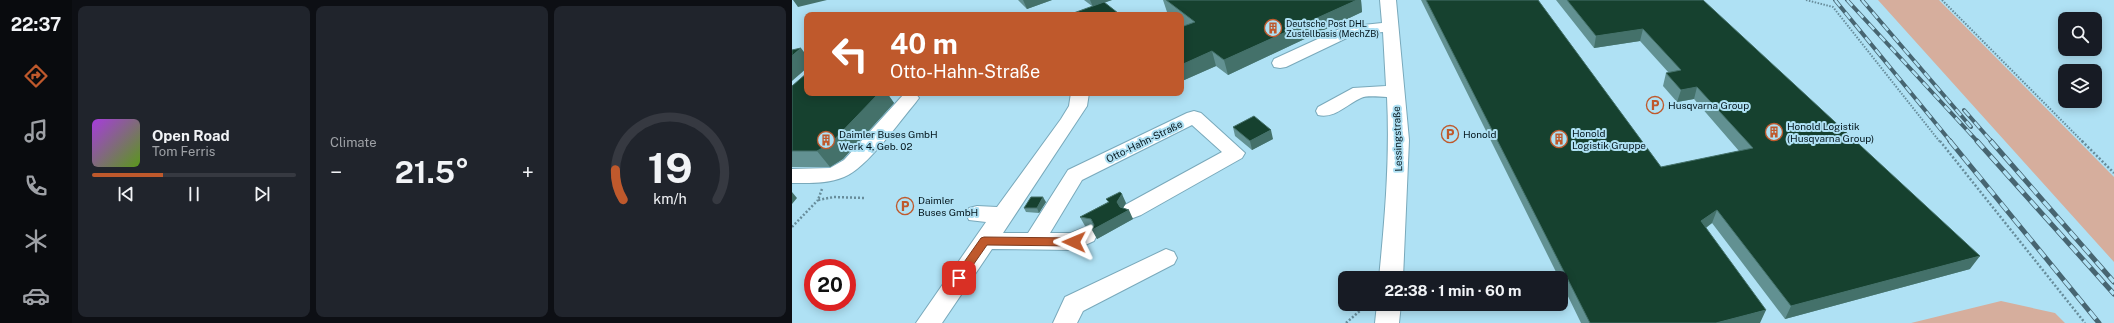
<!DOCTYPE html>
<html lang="en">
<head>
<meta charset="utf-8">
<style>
	:root { --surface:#171b24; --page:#20242c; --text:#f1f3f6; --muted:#9ea1a6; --line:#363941; --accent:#bf592c }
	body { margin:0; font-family:"Public Sans",sans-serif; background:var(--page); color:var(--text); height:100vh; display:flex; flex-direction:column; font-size:15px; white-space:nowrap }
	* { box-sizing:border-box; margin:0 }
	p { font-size:13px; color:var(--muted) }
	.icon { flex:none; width:22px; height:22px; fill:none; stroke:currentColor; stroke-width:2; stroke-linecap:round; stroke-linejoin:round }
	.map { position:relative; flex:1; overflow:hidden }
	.panel { display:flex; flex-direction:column; gap:6px; padding:6px; background:#0d0f14; width:720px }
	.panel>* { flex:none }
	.top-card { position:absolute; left:12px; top:12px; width:380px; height:84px; border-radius:8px; box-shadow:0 2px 10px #0003; background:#bf592c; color:#fff; overflow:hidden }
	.buttons { position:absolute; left:1266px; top:12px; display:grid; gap:8px }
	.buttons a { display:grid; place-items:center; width:44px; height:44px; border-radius:8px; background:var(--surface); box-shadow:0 2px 10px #0003; font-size:20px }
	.speed { position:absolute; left:12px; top:259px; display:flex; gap:8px; font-size:20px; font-weight:700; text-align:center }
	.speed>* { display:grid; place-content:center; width:52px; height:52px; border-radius:50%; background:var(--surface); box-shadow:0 2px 10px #0003; line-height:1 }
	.speed .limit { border:6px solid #d22; background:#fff; color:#111 }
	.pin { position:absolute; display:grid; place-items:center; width:34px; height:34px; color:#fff; margin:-17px; border-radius:8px; box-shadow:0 2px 6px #0006 }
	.me { position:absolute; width:44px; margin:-22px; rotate:271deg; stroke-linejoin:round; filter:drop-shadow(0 0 3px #0008) }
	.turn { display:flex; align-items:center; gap:14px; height:84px; padding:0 20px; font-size:18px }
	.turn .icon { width:52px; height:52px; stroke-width:2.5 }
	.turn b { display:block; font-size:28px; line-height:34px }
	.big { font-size:30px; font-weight:700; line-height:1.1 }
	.panel .card { flex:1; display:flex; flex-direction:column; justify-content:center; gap:6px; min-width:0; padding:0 14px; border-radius:8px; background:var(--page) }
	.panel .dial { align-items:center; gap:0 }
	.dial svg { height:104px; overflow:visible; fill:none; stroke:var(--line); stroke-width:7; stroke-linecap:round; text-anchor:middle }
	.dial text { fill:var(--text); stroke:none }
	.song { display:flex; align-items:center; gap:12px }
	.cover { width:48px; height:48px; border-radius:6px; background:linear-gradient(135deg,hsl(280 70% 55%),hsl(90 70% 35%)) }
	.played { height:4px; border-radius:2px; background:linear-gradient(90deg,var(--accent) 35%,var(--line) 35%) }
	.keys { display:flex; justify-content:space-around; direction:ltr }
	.heat { display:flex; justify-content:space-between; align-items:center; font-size:22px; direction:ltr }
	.panel .tiles { flex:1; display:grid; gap:6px; grid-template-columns:repeat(3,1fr) }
	.trip { position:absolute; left:546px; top:271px; width:230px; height:40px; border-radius:8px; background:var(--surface); box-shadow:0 2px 10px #0003; font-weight:700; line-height:40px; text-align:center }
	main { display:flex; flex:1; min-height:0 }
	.tab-bar { display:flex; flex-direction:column; width:72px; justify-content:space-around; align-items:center; background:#090b0e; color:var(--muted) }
	.tab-bar .icon { width:28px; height:28px }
	.tab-bar .active { color:var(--accent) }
	.tab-bar b { font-size:18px; color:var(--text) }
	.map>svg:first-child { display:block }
	.green { fill:#d6ae9d }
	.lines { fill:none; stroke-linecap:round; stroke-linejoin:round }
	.minor-casing { stroke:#79a9bb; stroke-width:2 }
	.path-far1 { stroke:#678c9a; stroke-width:2; stroke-dasharray:1.5 1.5; stroke-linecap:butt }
	.path { stroke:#678c9a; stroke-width:2.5; stroke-dasharray:2 2; stroke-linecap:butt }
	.minor { fill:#fff; fill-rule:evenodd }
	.rail-far1-casing { stroke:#476571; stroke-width:4 }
	.rail-casing { stroke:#476571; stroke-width:5 }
	.rail-far1 { stroke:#afe1f4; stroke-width:2.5; stroke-dasharray:8; stroke-linecap:butt }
	.rail { stroke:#afe1f4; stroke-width:3.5; stroke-dasharray:10; stroke-linecap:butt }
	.wall { fill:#629192 }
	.shaded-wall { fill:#44716a }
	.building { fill:#16412f; stroke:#44716a }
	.route { fill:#bf592c; stroke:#7c3a1d }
	.labels { text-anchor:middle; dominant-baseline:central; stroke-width:4; stroke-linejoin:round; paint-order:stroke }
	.far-poi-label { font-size:9px; fill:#04161d; stroke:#afe1f4; text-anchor:start }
	.poi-label { font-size:10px; fill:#04161d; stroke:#afe1f4; text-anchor:start }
	.street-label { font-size:10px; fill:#04161d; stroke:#afe1f4 }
</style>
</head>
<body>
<main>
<nav class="tab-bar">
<b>22:37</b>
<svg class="icon active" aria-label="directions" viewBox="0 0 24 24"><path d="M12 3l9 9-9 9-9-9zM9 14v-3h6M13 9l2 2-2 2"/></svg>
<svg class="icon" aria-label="music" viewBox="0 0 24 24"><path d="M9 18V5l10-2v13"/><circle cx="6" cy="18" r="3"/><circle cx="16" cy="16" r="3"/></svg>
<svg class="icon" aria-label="phone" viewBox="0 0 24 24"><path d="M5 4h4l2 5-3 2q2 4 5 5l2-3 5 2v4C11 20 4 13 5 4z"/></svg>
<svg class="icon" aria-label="climate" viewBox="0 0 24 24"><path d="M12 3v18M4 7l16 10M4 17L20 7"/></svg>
<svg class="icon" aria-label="car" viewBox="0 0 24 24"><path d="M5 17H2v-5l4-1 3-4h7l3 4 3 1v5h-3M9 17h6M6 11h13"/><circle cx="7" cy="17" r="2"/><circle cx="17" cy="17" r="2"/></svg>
</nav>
<section class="panel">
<div class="tiles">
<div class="card">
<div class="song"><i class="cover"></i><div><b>Open Road</b><p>Tom Ferris</p></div></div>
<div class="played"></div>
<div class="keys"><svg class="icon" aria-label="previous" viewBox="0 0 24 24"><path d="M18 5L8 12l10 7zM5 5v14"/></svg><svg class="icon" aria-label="pause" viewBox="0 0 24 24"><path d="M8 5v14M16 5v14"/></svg><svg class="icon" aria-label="next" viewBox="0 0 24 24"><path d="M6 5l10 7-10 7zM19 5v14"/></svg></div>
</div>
<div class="card"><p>Climate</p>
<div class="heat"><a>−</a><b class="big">21.5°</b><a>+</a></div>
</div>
<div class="card dial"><svg viewBox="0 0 100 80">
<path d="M14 69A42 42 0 1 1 86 69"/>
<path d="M14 69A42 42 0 0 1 8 46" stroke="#bf592c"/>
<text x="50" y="56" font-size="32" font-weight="700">19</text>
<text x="50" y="72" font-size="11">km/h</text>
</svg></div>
</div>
</section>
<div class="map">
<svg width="1322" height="323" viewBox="0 0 1322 323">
	<rect width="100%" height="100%" fill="#afe1f4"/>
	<path class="green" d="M1086 0H1147L1322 177V262Z
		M1209 301 1263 313 1273 323H1119Z"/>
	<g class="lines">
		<g class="minor-casing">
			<path id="minor" d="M588 0H604L617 140 611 278H587C593 217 598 158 595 97 587 97 576 95 569 98 555 104 543 119 526 115L524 111 526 107 561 88 594 86 591 32 561 35 494 67 488 68 482 67 480 63 482 59 552 27 590 23Z
				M120 93 124 94 127 98 124 102C108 121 74 169 52 177 35 184 18 183 0 183V169L38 168 52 160 112 94Z
				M279 93H297L295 106 211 233H236L276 170 395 113 402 111 409 113 453 153 450 158 349 215 341 218 333 215 330 210 333 205 430 152 400 125 290 180 258 233H279L294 227 302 229 305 235 302 241 282 250 200 249 150 323H124L194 222 177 220 174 214 177 208 185 206 205 207 269 119 277 106Z
				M374 249 382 252 385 258 382 264 291 311 285 323H261L273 297Z
				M585 304H609L607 323H583Z"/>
		</g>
		<path class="path-far1" d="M1014 0 1041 7 1148 142
			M1150 0 1291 142"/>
		<path class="path" d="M1148 141 1293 323
			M1290 141 1322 173
			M30 189 26 200 42 197 73 198
			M0 227 26 200
			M554 323 570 309 572 304"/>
		<use href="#minor" class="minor"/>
		<g class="rail-far1-casing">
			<path id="rail-far1" d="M1043 0 1159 142
				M1055 0 1186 142
				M1070 0 1179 127
				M1172 110 1200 142"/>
		</g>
		<g class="rail-casing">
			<path id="rail" d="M1158 141 1307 323
				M1185 141 1322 294
				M1199 141 1322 282"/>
		</g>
		<use href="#rail-far1" class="rail-far1"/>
		<use href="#rail" class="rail"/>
	</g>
	<path class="wall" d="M226 0H260L235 9Z
		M292 0H320L300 6Z
		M371 0H569L570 12 436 75 424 66 390 81 389 80V27L393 26 389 23V15H379L375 12Z
		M629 0H746L869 167 947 151 902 99 885 102 871 86 874 73H877L848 41 802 48 764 0H911L1178 269 993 319 920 223 914 228 968 323H789L769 282V278H767Z
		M0 86 15 93H95L102 103 51 159 38 167H0Z
		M441 127 481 139 460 150 443 136Z
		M314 199 334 203 331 208 341 219 305 239 301 228 293 226 288 217 316 202Z
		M254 202 247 213 234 212 232 208Z"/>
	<path class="shaded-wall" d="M1 0H35L6 7Z
		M231 0H260L235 9Z
		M298 0H320L301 7Z
		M565 0H569L570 12 436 75 432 60Z
		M851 29 848 41 802 48 804 36Z
		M9 48 15 56V68L0 81V56Z
		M420 51 424 66 390 81 389 76V65Z
		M905 87 902 99 885 102 889 90Z
		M87 93H95L102 103 51 159 38 167 25 151Z
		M479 130 481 139 460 150 458 141Z
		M0 192 5 198 0 204Z
		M330 194 334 203 329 211 325 202Z
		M251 197 254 202 247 213 245 208Z
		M337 210 341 219 305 239 300 230Z
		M925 210 920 223 905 234 909 221Z
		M1188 256 1178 269 993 319 999 306Z
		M974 310 968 323H924Z"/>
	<path class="building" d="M374 0H565L432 60 420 51 389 65V27L403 22Z
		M634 0H746L869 167 961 148 905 87 889 90 874 73 889 70 851 29 804 36 775 0H911L1188 256 999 306 925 210 909 221 974 310 924 323H798Z
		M312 2 326 13 321 15H276Z
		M9 48 0 56V50Z
		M15 73V93H87L39 143 25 151H0V86Z
		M462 116 479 130 458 141 441 127Z
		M328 192 330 194 325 202 328 207 337 210 300 230 302 225 299 219 288 217 317 202 314 199Z
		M239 197H251L245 208H232Z"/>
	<path class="route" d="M192 237 282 238 287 242 282 246 195 245 170 281H163L161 278 163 275 189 238Z"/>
	<defs>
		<g id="building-ring" transform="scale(0.9)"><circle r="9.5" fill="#afe1f4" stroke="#bf592c" stroke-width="1.5"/><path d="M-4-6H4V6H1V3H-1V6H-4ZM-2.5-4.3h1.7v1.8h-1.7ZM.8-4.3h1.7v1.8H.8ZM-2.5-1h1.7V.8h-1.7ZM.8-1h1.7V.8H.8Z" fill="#bf592c"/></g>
		<g id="parking-ring" transform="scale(0.9)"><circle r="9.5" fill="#afe1f4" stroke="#bf592c" stroke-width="1.5"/><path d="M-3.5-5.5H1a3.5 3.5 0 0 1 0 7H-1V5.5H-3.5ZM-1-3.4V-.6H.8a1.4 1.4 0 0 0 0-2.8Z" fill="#bf592c"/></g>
	</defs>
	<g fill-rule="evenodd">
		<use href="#building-ring" x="481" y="28"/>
		<use href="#parking-ring" x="863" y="105"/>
		<use href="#building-ring" x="982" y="132"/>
		<use href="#parking-ring" x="658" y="134"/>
		<use href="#building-ring" x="767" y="139"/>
		<use href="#building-ring" x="34" y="140"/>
		<use href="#parking-ring" x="113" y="206"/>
	</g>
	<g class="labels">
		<g class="far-poi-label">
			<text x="494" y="23">Deutsche Post DHL<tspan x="494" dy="10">Zustellbasis (MechZB)</tspan></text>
		</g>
		<g class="poi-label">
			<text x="876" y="105">Husqvarna Group</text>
			<text x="995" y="126">Honold Logistik<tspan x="995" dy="12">(Husqvarna Group)</tspan></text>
			<text x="780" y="133">Honold<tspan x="780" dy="12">Logistik Gruppe</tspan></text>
			<text x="47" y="134">Daimler Buses GmbH<tspan x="47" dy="12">Werk 4, Geb. 02</tspan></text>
			<text x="671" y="134">Honold</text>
			<text x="126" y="200">Daimler<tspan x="126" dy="12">Buses GmbH</tspan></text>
		</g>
		<g class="street-label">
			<text transform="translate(605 139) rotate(-92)">Lessingstraße</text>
			<text transform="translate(352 141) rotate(-26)">Otto-Hahn-Straße</text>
		</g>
	</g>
</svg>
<div class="buttons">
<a><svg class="icon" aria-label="search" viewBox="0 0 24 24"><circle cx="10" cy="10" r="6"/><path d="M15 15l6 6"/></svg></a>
<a><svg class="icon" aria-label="layers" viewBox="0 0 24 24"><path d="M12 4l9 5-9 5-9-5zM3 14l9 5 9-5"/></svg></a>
</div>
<div class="speed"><div class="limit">20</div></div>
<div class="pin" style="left:167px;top:278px;background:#d93025"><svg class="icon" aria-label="arrive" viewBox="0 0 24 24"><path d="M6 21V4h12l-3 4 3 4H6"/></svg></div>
<svg class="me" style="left:282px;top:242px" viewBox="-20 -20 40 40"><path d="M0-17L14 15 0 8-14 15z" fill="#bf592c" stroke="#fff" stroke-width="4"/></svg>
<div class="trip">22:38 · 1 min · 60 m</div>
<div class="top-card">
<div class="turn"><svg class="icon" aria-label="left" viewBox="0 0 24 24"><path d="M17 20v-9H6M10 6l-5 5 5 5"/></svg><div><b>40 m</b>Otto-Hahn-Straße</div></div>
</div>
</div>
</main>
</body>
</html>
